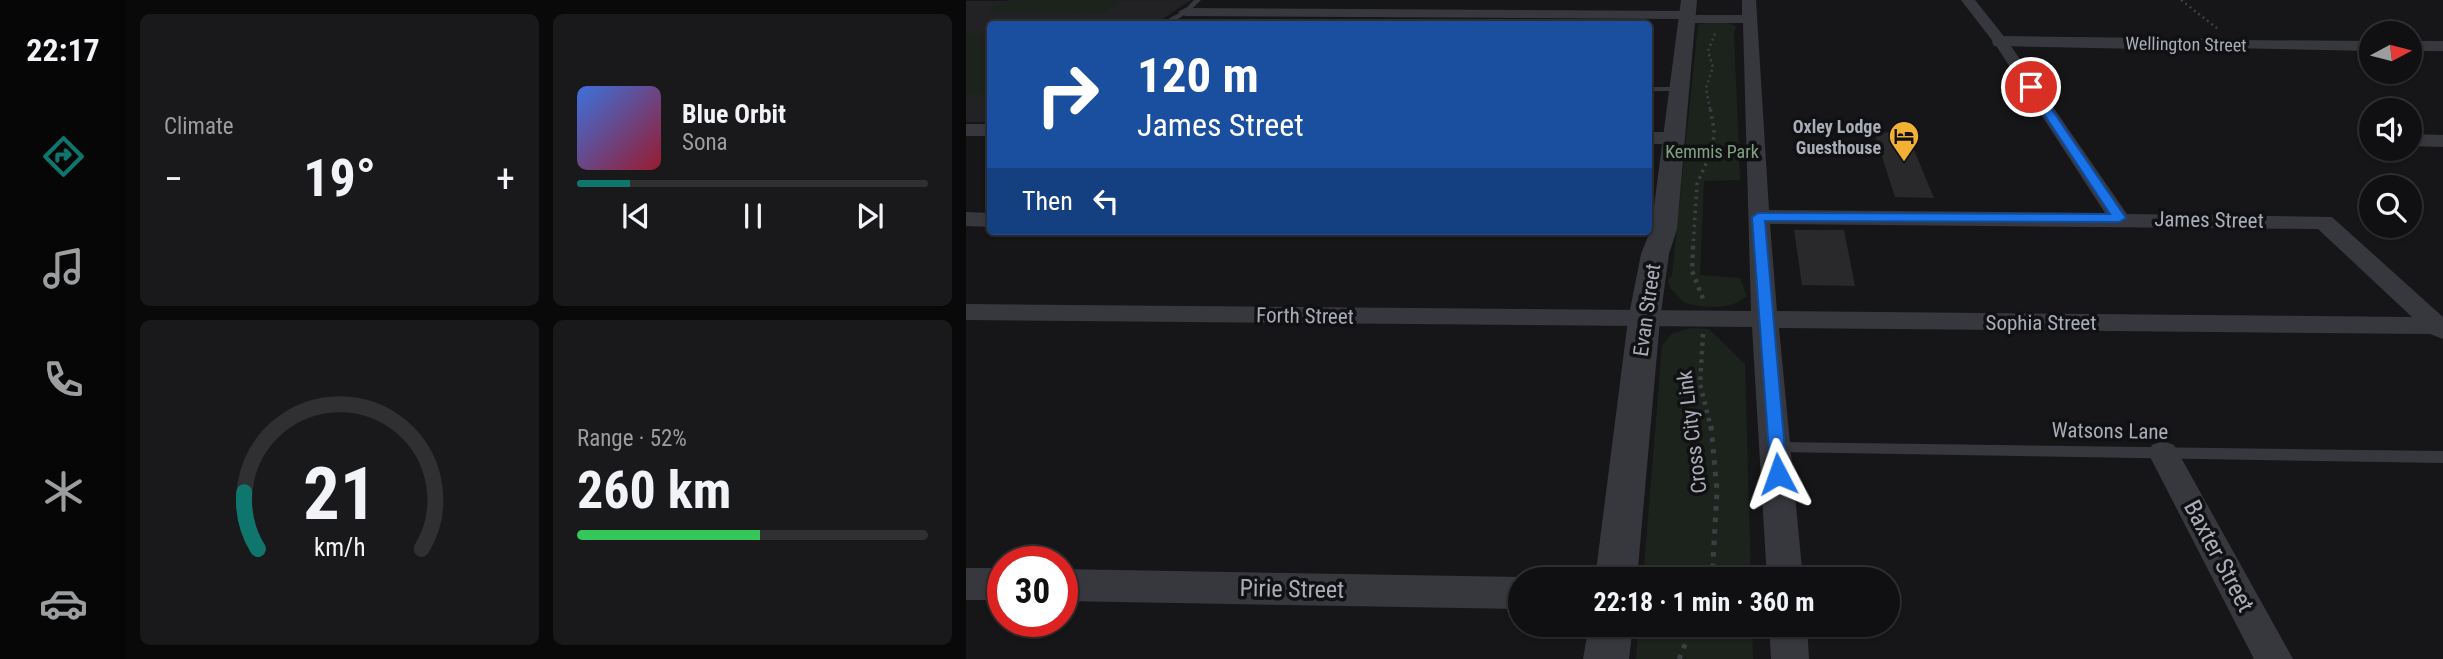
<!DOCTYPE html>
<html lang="en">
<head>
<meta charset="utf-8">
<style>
	:root { --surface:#101012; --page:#19191b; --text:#f1f3f6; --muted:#9c9d9f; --line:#303032; --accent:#0f766e }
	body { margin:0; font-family:"Roboto Condensed",sans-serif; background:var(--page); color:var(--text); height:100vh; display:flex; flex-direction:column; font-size:26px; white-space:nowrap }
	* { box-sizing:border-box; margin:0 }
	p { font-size:23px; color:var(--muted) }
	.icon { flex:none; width:38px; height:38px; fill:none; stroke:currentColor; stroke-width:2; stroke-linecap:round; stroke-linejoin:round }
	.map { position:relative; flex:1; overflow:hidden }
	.details { display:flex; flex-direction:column; gap:14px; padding:14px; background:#09090a; width:840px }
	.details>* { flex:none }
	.guide { position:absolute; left:21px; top:21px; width:665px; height:214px; border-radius:7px; box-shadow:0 2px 5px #0004,0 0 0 2px var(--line); background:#1a4fa0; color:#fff; overflow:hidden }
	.needle { width:46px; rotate:83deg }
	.tools { position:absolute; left:1393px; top:21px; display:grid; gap:14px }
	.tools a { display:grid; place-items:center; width:63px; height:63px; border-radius:50%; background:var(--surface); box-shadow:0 2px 5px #0004,0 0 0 2px var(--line); font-size:35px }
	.speed { position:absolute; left:21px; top:546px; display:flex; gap:14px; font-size:35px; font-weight:700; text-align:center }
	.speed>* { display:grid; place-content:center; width:91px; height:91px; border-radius:50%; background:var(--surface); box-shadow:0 2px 5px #0004,0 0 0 2px var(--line); line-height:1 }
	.speed .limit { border:10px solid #d22; background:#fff; color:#111 }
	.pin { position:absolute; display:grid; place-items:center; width:60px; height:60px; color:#fff; margin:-30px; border:4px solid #fff; border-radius:50%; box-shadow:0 2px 7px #0007 }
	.me { position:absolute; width:77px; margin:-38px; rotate:356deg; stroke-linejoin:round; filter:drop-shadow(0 0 5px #0008) }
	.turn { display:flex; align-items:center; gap:24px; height:147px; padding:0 35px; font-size:32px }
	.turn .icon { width:91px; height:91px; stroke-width:2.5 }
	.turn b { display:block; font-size:49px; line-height:60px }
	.then { display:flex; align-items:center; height:66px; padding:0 35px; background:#0003; gap:14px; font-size:26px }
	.big { font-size:52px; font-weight:700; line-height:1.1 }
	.details .tile { flex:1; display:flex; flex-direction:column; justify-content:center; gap:10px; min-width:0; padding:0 24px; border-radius:10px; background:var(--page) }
	.details .dial { align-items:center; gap:0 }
	.dial svg { height:182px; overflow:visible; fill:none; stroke:var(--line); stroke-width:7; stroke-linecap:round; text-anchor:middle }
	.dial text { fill:var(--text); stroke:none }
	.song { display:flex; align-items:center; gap:21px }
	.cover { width:84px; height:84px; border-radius:10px; background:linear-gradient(135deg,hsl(220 70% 55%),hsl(350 70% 35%)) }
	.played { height:7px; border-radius:4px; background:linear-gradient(90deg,var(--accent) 15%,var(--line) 15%) }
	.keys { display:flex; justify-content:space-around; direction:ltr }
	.heat { display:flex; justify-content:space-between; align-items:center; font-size:38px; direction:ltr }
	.charge { height:10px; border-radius:5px; background:linear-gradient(90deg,#34c759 52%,var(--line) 0) }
	.details .tiles { flex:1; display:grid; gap:14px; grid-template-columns:repeat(2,1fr) }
	.trip { position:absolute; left:542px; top:567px; width:392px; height:70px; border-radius:35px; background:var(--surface); box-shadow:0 2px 5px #0004,0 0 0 2px var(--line); font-weight:700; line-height:70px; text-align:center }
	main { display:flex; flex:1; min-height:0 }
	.menu { display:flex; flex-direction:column; width:126px; justify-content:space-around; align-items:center; background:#060607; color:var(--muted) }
	.menu .icon { width:49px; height:49px }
	.menu .current { color:var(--accent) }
	.menu b { font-size:32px; color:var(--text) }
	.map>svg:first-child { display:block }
	.built { fill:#222225 }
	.green { fill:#1c231d }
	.building { fill:#29292c }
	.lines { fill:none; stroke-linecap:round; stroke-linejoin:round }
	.path-far3 { stroke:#3d3f44; stroke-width:2.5; stroke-dasharray:2 3.5; stroke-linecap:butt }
	.path-far2 { stroke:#3d3f44; stroke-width:3.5; stroke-dasharray:2.5 4.5; stroke-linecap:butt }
	.path-far1 { stroke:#3d3f44; stroke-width:4.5; stroke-dasharray:3.5 5; stroke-linecap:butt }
	.path { stroke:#3d3f44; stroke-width:5; stroke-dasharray:4.5 7; stroke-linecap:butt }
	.service { fill:#37383d; fill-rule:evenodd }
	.minor { fill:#37383d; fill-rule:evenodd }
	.tertiary { fill:#37383d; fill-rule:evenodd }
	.route { fill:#1a73e8; stroke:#114b97; stroke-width:2 }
	.labels { text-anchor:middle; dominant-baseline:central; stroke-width:7; stroke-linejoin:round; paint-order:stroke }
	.far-street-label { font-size:18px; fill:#a8adb8; stroke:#111113 }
	.far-poi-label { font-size:18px; font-weight:bold; fill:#a8adb8; stroke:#111113; text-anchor:end }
	.far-park-label { font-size:18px; fill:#7fa381; stroke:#111113 }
	.street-label { font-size:21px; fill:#a8adb8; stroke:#111113 }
	.near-street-label { font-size:24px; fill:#a8adb8; stroke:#111113 }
</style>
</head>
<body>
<main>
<nav class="menu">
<b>22:17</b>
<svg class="icon current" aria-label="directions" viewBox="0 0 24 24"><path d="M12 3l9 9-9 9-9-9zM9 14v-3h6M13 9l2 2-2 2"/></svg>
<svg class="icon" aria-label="music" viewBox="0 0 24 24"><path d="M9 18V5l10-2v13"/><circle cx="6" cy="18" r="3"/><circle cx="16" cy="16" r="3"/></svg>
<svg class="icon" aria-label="phone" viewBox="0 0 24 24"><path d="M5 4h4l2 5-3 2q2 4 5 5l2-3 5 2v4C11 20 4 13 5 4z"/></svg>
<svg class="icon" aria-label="climate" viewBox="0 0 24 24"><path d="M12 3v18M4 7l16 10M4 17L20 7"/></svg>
<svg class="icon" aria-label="car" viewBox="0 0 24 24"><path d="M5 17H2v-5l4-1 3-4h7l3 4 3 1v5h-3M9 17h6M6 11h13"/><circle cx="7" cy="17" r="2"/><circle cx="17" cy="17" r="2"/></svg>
</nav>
<section class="details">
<div class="tiles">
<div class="tile"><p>Climate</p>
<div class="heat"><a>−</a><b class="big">19°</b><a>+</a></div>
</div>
<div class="tile">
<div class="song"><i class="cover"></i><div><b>Blue Orbit</b><p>Sona</p></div></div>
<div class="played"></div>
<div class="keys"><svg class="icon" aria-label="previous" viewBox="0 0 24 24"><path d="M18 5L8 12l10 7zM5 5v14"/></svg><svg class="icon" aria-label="pause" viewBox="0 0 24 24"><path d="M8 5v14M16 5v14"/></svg><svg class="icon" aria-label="next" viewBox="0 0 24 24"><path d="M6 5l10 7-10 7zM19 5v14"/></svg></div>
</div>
<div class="tile dial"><svg viewBox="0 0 100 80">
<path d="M14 69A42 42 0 1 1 86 69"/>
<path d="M14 69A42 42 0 0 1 8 44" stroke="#0f766e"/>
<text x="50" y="56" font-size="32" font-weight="700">21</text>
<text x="50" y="72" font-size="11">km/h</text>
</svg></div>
<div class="tile"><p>Range · 52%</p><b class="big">260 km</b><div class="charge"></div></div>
</div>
</section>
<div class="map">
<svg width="1477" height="659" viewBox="0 0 1477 659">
	<rect width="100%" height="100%" fill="#161618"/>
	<path class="built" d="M225 0 189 24H24V122H0V1Z"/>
	<path class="green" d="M43 0H157L137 13 19 12Z
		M742 22 762 23 771 27 768 32 774 180 738 181 734 275 774 278 781 296C763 311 740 308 719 303L704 288 702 280 706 275 732 25Z
		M0 35H24V95L0 94Z
		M724 328 743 329 779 364 785 579H677L696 346 705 334Z
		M673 625H786L787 659H670Z"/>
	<path class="building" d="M908 132 941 133 968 198 929 197Z
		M828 230H878L889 286 836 285Z"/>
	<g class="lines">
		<path class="path-far3" d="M1215 0 1252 29
			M744 109 740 88 747 67 742 51 750 31"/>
		<path class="path-far2" d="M727 248 731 184 747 148 748 130 744 107"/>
		<path class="path-far1" d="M727 246 726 271 738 301
			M737 334 734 384 745 428"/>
		<path class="path" d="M745 426 751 491 746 579
			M713 659 727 625"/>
		<path class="service" d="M228 0H235C224 11 209 25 193 24L217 11Z
			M682 87H714L718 89 714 91H682Z
			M810 442 1477 451V463L810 452 805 451 803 447 805 443Z"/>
		<path class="minor" d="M776 0H790L803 210 1139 213 1029 44 995 0H1009L1040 39 1161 214 1366 217 1477 317V339L1464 334 813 328 837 579H801L786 327 0 320V304L785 311 777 23H721L714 19 219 16 212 12 219 8 722 11 729 15H776ZM804 224 1352 229 1446 317 811 311Z
			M1272 40 1405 41V51L1266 48 1264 45Z
			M1444 41H1477V51H1444Z
			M0 124H24V136H0Z
			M682 132H709L719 138 709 144H682Z
			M1444 134 1477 135V147L1444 146Z
			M0 212 24 213V227L0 226Z
			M1197 441 1208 445 1327 659H1288L1182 453 1186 445Z
			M0 568H37V600H0Z
			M96 569 555 577 562 579H555V609L96 601Z
			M803 625H841L843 659H805Z"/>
		<path class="tertiary" d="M715 0H731L711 229 703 254 694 320 671 579H629L662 320 675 254 685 229Z
			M1035 36 1272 39 1281 45 1272 51 1028 46 1026 42 1028 38Z
			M623 625H667L663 659H617Z"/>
	</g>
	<path class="route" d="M1061 85H1069L1160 218 1153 222 799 221 821 474 818 479H805L786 217 792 213 1144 214 1060 87Z"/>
	<defs>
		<g id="hotel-pin" transform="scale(1.575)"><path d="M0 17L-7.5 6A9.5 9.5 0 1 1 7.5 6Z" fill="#f2b134" stroke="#111113"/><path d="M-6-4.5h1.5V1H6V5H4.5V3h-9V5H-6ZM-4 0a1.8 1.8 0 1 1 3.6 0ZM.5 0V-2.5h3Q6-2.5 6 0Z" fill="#111"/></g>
	</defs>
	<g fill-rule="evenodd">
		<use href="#hotel-pin" x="938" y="136"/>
	</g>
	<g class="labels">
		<g class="far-street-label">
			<text transform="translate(1220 44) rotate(1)">Wellington Street</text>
		</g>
		<g class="far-poi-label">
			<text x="915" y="126">Oxley Lodge<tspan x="915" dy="21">Guesthouse</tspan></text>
		</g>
		<g class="far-park-label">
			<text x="746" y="151">Kemmis Park</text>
		</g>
		<g class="street-label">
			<text transform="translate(1243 220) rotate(1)">James Street</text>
			<text transform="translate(681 310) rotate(-82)">Evan Street</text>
			<text transform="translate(339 316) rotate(1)">Forth Street</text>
			<text x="1075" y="323">Sophia Street</text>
			<text transform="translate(1144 431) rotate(1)">Watsons Lane</text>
			<text transform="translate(726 432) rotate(-97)">Cross City Link</text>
		</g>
		<g class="near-street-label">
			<text transform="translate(1253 556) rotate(62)">Baxter Street</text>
			<text transform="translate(326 589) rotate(1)">Pirie Street</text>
		</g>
	</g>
</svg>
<div class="tools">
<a><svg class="needle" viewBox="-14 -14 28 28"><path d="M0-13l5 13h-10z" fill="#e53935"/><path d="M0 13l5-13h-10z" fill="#9c9d9f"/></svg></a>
<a><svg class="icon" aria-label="sound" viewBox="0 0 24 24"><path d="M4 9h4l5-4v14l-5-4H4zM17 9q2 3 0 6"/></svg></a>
<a><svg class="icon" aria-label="search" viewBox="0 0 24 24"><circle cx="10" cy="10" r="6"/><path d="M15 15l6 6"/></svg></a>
</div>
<div class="speed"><div class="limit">30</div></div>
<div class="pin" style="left:1065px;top:87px;background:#d93025"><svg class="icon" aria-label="arrive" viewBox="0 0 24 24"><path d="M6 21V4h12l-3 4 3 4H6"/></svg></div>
<svg class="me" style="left:812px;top:474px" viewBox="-20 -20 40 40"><path d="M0-17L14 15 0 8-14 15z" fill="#1a73e8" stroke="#fff" stroke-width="4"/></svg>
<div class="trip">22:18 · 1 min · 360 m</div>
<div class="guide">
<div class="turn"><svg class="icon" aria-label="right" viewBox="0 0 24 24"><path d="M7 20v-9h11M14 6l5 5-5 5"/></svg><div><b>120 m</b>James Street</div></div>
<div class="then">Then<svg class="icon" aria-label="left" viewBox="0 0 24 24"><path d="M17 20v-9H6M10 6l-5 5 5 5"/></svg></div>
</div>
</div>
</main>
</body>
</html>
